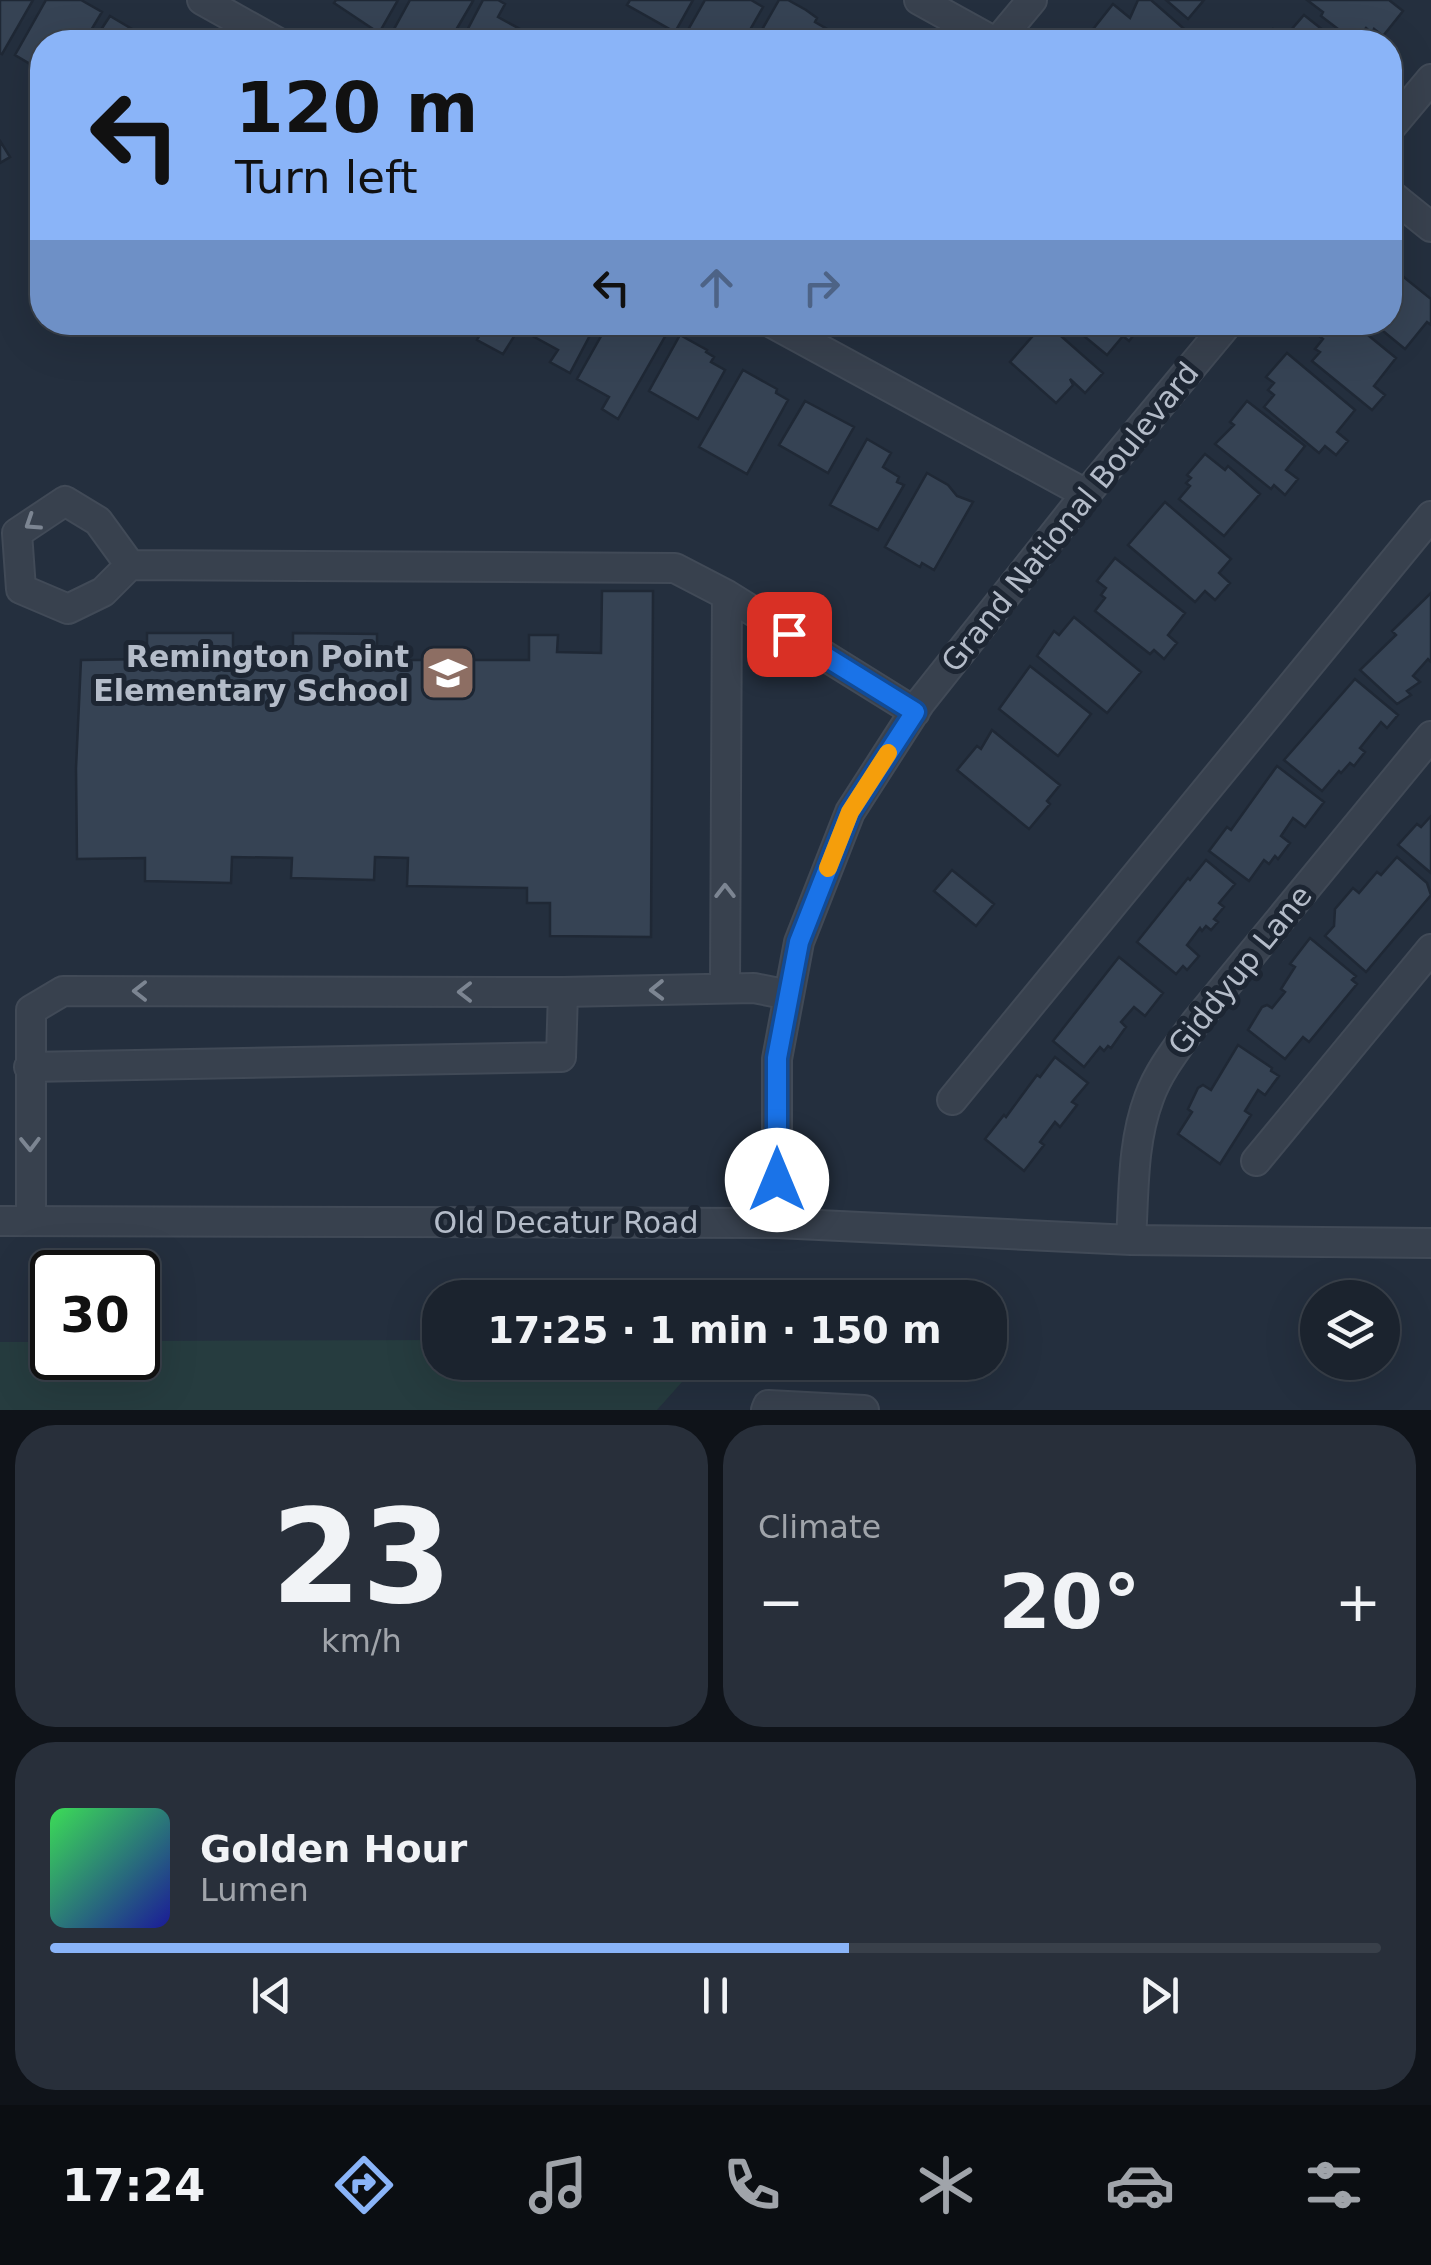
<!DOCTYPE html>
<html lang="en">
<head>
<meta charset="utf-8">
<style>
	:root { --surface:#1b232e; --page:#282f3a; --text:#f1f3f6; --muted:#a0a4aa; --line:#39404a; --accent:#8ab4f8 }
	body { margin:0; font-family:"DejaVu Sans",sans-serif; background:var(--page); color:var(--text); height:100vh; display:flex; flex-direction:column; font-size:38px; white-space:nowrap }
	* { box-sizing:border-box; margin:0 }
	p { font-size:32px; color:var(--muted) }
	.icon { flex:none; width:55px; height:55px; fill:none; stroke:currentColor; stroke-width:2; stroke-linecap:round; stroke-linejoin:round }
	.map { position:relative; height:1410px; overflow:hidden }
	.sheet { display:flex; flex-direction:column; gap:15px; padding:15px; background:#0f1319; flex:1 }
	.sheet>* { flex:none }
	.hud { position:absolute; left:30px; top:30px; width:1372px; height:305px; border-radius:40px; box-shadow:0 10px 40px #0002,0 0 0 2px var(--line); background:#8ab4f8; color:#111; overflow:hidden }
	.controls { position:absolute; left:1300px; top:1280px; display:grid; gap:20px }
	.controls a { display:grid; place-items:center; width:100px; height:100px; border-radius:50%; background:var(--surface); box-shadow:0 10px 40px #0002,0 0 0 2px var(--line); font-size:50px }
	.speed { position:absolute; left:30px; top:1250px; display:flex; gap:20px; font-size:50px; font-weight:700; text-align:center }
	.speed>* { display:grid; place-content:center; width:130px; height:130px; border-radius:50%; background:var(--surface); box-shadow:0 10px 40px #0002,0 0 0 2px var(--line); line-height:1 }
	.speed .limit { border:5px solid #111; border-radius:15px; background:#fff; color:#111 }
	.pin { position:absolute; display:grid; place-items:center; width:85px; height:85px; color:#fff; margin:-42px; border-radius:20px; box-shadow:0 5px 15px #0006 }
	.me { position:absolute; width:110px; margin:-55px; rotate:0deg; stroke-linejoin:round; filter:drop-shadow(0 0 8px #0008) }
	.turn { display:flex; align-items:center; gap:35px; height:210px; padding:0 40px; font-size:45px }
	.turn .icon { width:130px; height:130px; stroke-width:2.5 }
	.turn b { display:block; font-size:70px; line-height:85px }
	.lanes { display:flex; align-items:center; height:95px; padding:0 40px; background:#0003; justify-content:center; gap:50px; direction:ltr }
	.lanes .off { opacity:.35 }
	.big { font-size:75px; font-weight:700; line-height:1.1 }
	.sheet .card { flex:1; display:flex; flex-direction:column; justify-content:center; gap:15px; min-width:0; padding:0 35px; border-radius:40px; background:var(--page) }
	.sheet .dial { align-items:center; gap:0 }
	.dial b { font-size:130px; line-height:1 }
	.song { display:flex; align-items:center; gap:30px }
	.cover { width:120px; height:120px; border-radius:15px; background:linear-gradient(135deg,hsl(130 70% 55%),hsl(240 70% 35%)) }
	.played { height:10px; border-radius:5px; background:linear-gradient(90deg,var(--accent) 60%,var(--line) 60%) }
	.keys { display:flex; justify-content:space-around; direction:ltr }
	.heat { display:flex; justify-content:space-between; align-items:center; font-size:55px; direction:ltr }
	.sheet .tiles { flex:1; display:grid; gap:15px; grid-template-columns:1fr 1fr }
	.card:last-child { grid-column:span 2 }
	.trip { position:absolute; left:422px; top:1280px; width:585px; height:100px; border-radius:40px; background:var(--surface); box-shadow:0 10px 40px #0002,0 0 0 2px var(--line); font-weight:700; line-height:100px; text-align:center }
	.menu { display:flex; height:160px; justify-content:space-around; align-items:center; background:#0b0e12; color:var(--muted) }
	.menu .icon { width:70px; height:70px }
	.menu .active { color:var(--accent) }
	.menu b { font-size:45px; color:var(--text) }
	.map>svg:first-child { display:block }
	.green { fill:#263c3f }
	.building { fill:#364354; stroke:#1f2835; stroke-width:2.5 }
	.lines { fill:none; stroke-linecap:round; stroke-linejoin:round }
	.minor-casing { stroke:#414a57; stroke-width:32 }
	.minor { stroke:#38414e; stroke-width:28 }
	.oneway { stroke:#7c8592 }
	.route-casing { stroke:#114b97; stroke-width:25 }
	.route { stroke:#1a73e8; stroke-width:18 }
	.slow { stroke:#f59e0b; stroke-width:18 }
	.labels { text-anchor:middle; dominant-baseline:central; stroke-width:10; stroke-linejoin:round; paint-order:stroke }
	.street-label { font-size:30px; fill:#b4bcc9; stroke:#1d2633 }
	.poi-label { font-size:30px; font-weight:bold; fill:#b4bcc9; stroke:#1d2633; text-anchor:end }
</style>
</head>
<body>
<div class="map">
<svg width="1431" height="1410" viewBox="0 0 1431 1410">
	<rect width="100%" height="100%" fill="#242f3e"/>
	<path class="green" d="M440 1340V1362L699 1363 657 1410H0V1342H52V1358H138V1341Z"/>
	<path class="building" d="M0 0H33L2 54 0 53Z
		M46 0H81L102 12 84 42H42V71L15 55Z
		M336 0H398L379 33 334 3Z
		M410 0H471L473 1 449 42H413L393 31Z
		M483 0H498L505 4 498 17 529 34 524 42H461Z
		M630 0H693L675 32 627 5Z
		M705 0H751L763 7 743 42H694L684 37Z
		M779 0H788L806 10 817 18 815 22 827 29 819 42H755Z
		M1138 0H1151L1191 35 1185 42H1112L1094 28 1113 4 1130 18Z
		M1166 0H1204L1188 19Z
		M1307 0H1389L1403 11 1383 36 1374 29 1372 33 1366 28 1355 42 1321 16 1323 12Z
		M1304 15 1338 42H1261L1273 29 1284 38Z
		M110 16 137 32 131 42H93Z
		M848 33 864 42H843Z
		M0 141 10 157 0 163Z
		M1390 266 1431 299V325L1427 322 1405 349 1372 322H1390Z
		M480 322H523L503 354 477 340 485 325Z
		M535 322H597L570 373 550 362 558 350 529 334Z
		M609 322H653L667 333 618 419 602 409 609 397 577 379Z
		M1045 322 1103 373 1085 393 1070 379 1073 385 1056 403 1010 362Z
		M1067 322H1144L1129 341 1123 336 1107 355Z
		M1312 322H1352L1396 358 1374 386 1385 395 1372 410 1312 361 1320 352 1315 349 1323 339 1308 327Z
		M680 335 707 350 706 352 714 357 711 362 725 370 698 419 649 391Z
		M1287 353 1355 410 1337 432 1348 441 1336 455 1325 446 1319 453 1264 407 1274 395 1268 390 1274 383 1266 377Z
		M743 370 777 389 776 393 788 400 747 474 699 447Z
		M805 401 854 427 828 473 779 445Z
		M1247 401 1305 446 1286 470 1298 479 1285 495 1274 485 1271 489 1215 444 1234 425 1230 422Z
		M867 439 891 453 883 467 899 477 897 482 904 485 878 530 830 505Z
		M1205 454 1225 470 1228 466 1260 494 1224 536 1179 499 1190 486 1186 483 1191 478 1187 475Z
		M927 473 948 485 957 496 973 502 934 570 922 563 920 567 885 547Z
		M1165 502 1231 559 1219 573 1230 583 1215 600 1205 591 1195 602 1128 545Z
		M1115 558 1185 613 1168 635 1177 643 1164 659 1154 650 1150 654 1095 611 1105 598 1101 595 1106 588 1097 581Z
		M602 591H653L651 937 550 936V903H527V888L407 886 408 858 375 857 374 880 291 878 292 858 232 857 231 883 145 881V858L77 859 76 768 81 660 147 659V633H233V658L293 659V633L377 634V660H529V635H558L557 652 601 653Z
		M1431 593V662L1428 659 1413 676 1420 682 1407 691 1411 695 1397 704 1360 670 1396 635 1392 631Z
		M1074 617 1141 672 1107 713 1037 656 1054 631 1059 635Z
		M1030 666 1091 714 1058 756 999 709Z
		M1355 679 1398 715 1387 728 1381 722 1360 748 1365 752 1354 766 1350 763 1341 773 1339 771 1322 791 1284 760Z
		M992 730 1060 785 1047 801 1050 804 1029 829 957 770 977 746 981 749Z
		M1277 766 1324 802 1305 827 1293 818 1281 836 1290 843 1278 859 1275 856 1269 864 1264 860 1249 881 1209 851 1227 827 1231 830Z
		M1431 816V873L1398 845 1417 824 1421 827Z
		M1397 857 1427 883 1431 895 1366 972 1325 936 1334 926 1335 909 1353 888 1359 893 1377 872 1381 875Z
		M1206 860 1235 884 1219 903 1224 907 1214 919 1218 922 1211 930 1206 926 1202 931 1200 928 1187 945 1199 956 1187 970 1183 966 1176 974 1137 942 1188 878 1190 880Z
		M952 870 994 904 976 926 934 891Z
		M1310 938 1356 976 1352 980 1357 984 1309 1042 1303 1037 1285 1059 1248 1030 1262 1007 1267 1005 1272 1008 1285 992 1281 989 1295 967 1290 964Z
		M1119 957 1163 993 1145 1016 1134 1007 1121 1022 1126 1027 1111 1048 1108 1046 1104 1051 1100 1047 1084 1067 1053 1041Z
		M1238 1045 1272 1068 1271 1071 1279 1076 1265 1095 1258 1090 1245 1111 1251 1115 1220 1164 1178 1134 1192 1112 1188 1109 1198 1088 1203 1085 1211 1090Z
		M1055 1057 1088 1083 1072 1102 1077 1105 1060 1127 1055 1122 1040 1142 1044 1145 1024 1171 985 1139 1004 1115 1006 1117 1037 1075 1040 1077Z"/>
	<g class="lines">
		<g class="minor-casing">
			<path id="minor" d="M202 0 277 42
				M919 0 995 42
				M997 42 1032 0
				M1390 128 1431 79
				M1390 194 1431 227
				M770 322 1086 494
				M130 565 98 521 65 501 17 533 21 589 68 609 103 592 130 565 675 568 727 595 915 712
				M725 988 727 595
				M29 1067 561 1057 563 992
				M952 1100 1431 516
				M1256 1161 1431 949
				M0 1221 777 1223 1131 1240 1431 1243
				M31 1221V1010L63 991 563 992 754 988 789 995
				M777 1223V1059L799 942 850 812 920 703 1086 494 1229 322
				M1131 1240C1134 1193 1132 1143 1149 1098 1159 1070 1178 1047 1195 1023L1431 736
				M766 1410 768 1405 864 1410"/>
		</g>
		<use href="#minor" class="minor"/>
	</g>
	<defs><path id="oneway-chevron" d="M-2-3.5L2.5 0L-2 3.5" fill="none" stroke-width="1.6" stroke-linecap="round" stroke-linejoin="round" transform="scale(2.5)"/></defs>
	<g class="oneway">
		<use href="#oneway-chevron" transform="translate(32 523) rotate(147)"/>
		<use href="#oneway-chevron" transform="translate(725 891) rotate(-90)"/>
		<use href="#oneway-chevron" transform="translate(657 990) rotate(179)"/>
		<use href="#oneway-chevron" transform="translate(140 991) rotate(-180)"/>
		<use href="#oneway-chevron" transform="translate(465 992) rotate(-180)"/>
		<use href="#oneway-chevron" transform="translate(30 1144) rotate(89)"/>
	</g>
	<g class="lines">
		<g class="route-casing">
			<path id="route" d="M777 1180V1058L799 942 850 812 915 712 789 634"/>
		</g>
		<use href="#route" class="route"/>
		<path class="slow" d="M828 868 850 812 888 753"/>
	</g>
	<defs>
		<g id="school-square" transform="scale(2.875)"><rect x="-9" y="-9" width="18" height="18" rx="4" fill="#8d6e63" stroke="#1d2633"/><path d="M0-5L7-2L0 1L-7-2ZM-4 1L0 2.5L4 1V4Q0 6-4 4Z" fill="#fff"/></g>
	</defs>
	<g fill-rule="evenodd">
		<use href="#school-square" x="448" y="673"/>
	</g>
	<g class="labels">
		<g class="street-label">
			<text transform="translate(1070 517) rotate(-51)">Grand National Boulevard</text>
			<text transform="translate(1240 970) rotate(-51)">Giddyup Lane</text>
			<text x="566" y="1222">Old Decatur Road</text>
		</g>
		<g class="poi-label">
			<text x="409" y="656">Remington Point<tspan x="409" dy="34">Elementary School</tspan></text>
		</g>
	</g>
</svg>
<div class="controls">
<a><svg class="icon" aria-label="layers" viewBox="0 0 24 24"><path d="M12 4l9 5-9 5-9-5zM3 14l9 5 9-5"/></svg></a>
</div>
<div class="speed"><div class="limit">30</div></div>
<div class="pin" style="left:789px;top:634px;background:#d93025"><svg class="icon" aria-label="arrive" viewBox="0 0 24 24"><path d="M6 21V4h12l-3 4 3 4H6"/></svg></div>
<svg class="me" style="left:777px;top:1180px" viewBox="-20 -20 40 40"><circle r="19" fill="#fff"/><path d="M0-13L10 11 0 6-10 11z" fill="#1a73e8"/></svg>
<div class="trip">17:25 · 1 min · 150 m</div>
<div class="hud">
<div class="turn"><svg class="icon" aria-label="left" viewBox="0 0 24 24"><path d="M17 20v-9H6M10 6l-5 5 5 5"/></svg><div><b>120 m</b>Turn left</div></div>
<div class="lanes"><svg class="icon" aria-label="left" viewBox="0 0 24 24"><path d="M17 20v-9H6M10 6l-5 5 5 5"/></svg><svg class="icon off" aria-label="ahead" viewBox="0 0 24 24"><path d="M12 20V5M6 11l6-6 6 6"/></svg><svg class="icon off" aria-label="right" viewBox="0 0 24 24"><path d="M7 20v-9h11M14 6l5 5-5 5"/></svg></div>
</div>
</div>
<section class="sheet">
<div class="tiles">
<div class="card dial"><b>23</b><p>km/h</p></div>
<div class="card"><p>Climate</p>
<div class="heat"><a>−</a><b class="big">20°</b><a>+</a></div>
</div>
<div class="card">
<div class="song"><i class="cover"></i><div><b>Golden Hour</b><p>Lumen</p></div></div>
<div class="played"></div>
<div class="keys"><svg class="icon" aria-label="previous" viewBox="0 0 24 24"><path d="M18 5L8 12l10 7zM5 5v14"/></svg><svg class="icon" aria-label="pause" viewBox="0 0 24 24"><path d="M8 5v14M16 5v14"/></svg><svg class="icon" aria-label="next" viewBox="0 0 24 24"><path d="M6 5l10 7-10 7zM19 5v14"/></svg></div>
</div>
</div>
</section>
<nav class="menu">
<b>17:24</b>
<svg class="icon active" aria-label="directions" viewBox="0 0 24 24"><path d="M12 3l9 9-9 9-9-9zM9 14v-3h6M13 9l2 2-2 2"/></svg>
<svg class="icon" aria-label="music" viewBox="0 0 24 24"><path d="M9 18V5l10-2v13"/><circle cx="6" cy="18" r="3"/><circle cx="16" cy="16" r="3"/></svg>
<svg class="icon" aria-label="phone" viewBox="0 0 24 24"><path d="M5 4h4l2 5-3 2q2 4 5 5l2-3 5 2v4C11 20 4 13 5 4z"/></svg>
<svg class="icon" aria-label="climate" viewBox="0 0 24 24"><path d="M12 3v18M4 7l16 10M4 17L20 7"/></svg>
<svg class="icon" aria-label="car" viewBox="0 0 24 24"><path d="M5 17H2v-5l4-1 3-4h7l3 4 3 1v5h-3M9 17h6M6 11h13"/><circle cx="7" cy="17" r="2"/><circle cx="17" cy="17" r="2"/></svg>
<svg class="icon" aria-label="filters" viewBox="0 0 24 24"><path d="M4 7h16M4 17h16"/><circle cx="9" cy="7" r="2"/><circle cx="15" cy="17" r="2"/></svg>
</nav>
</body>
</html>
